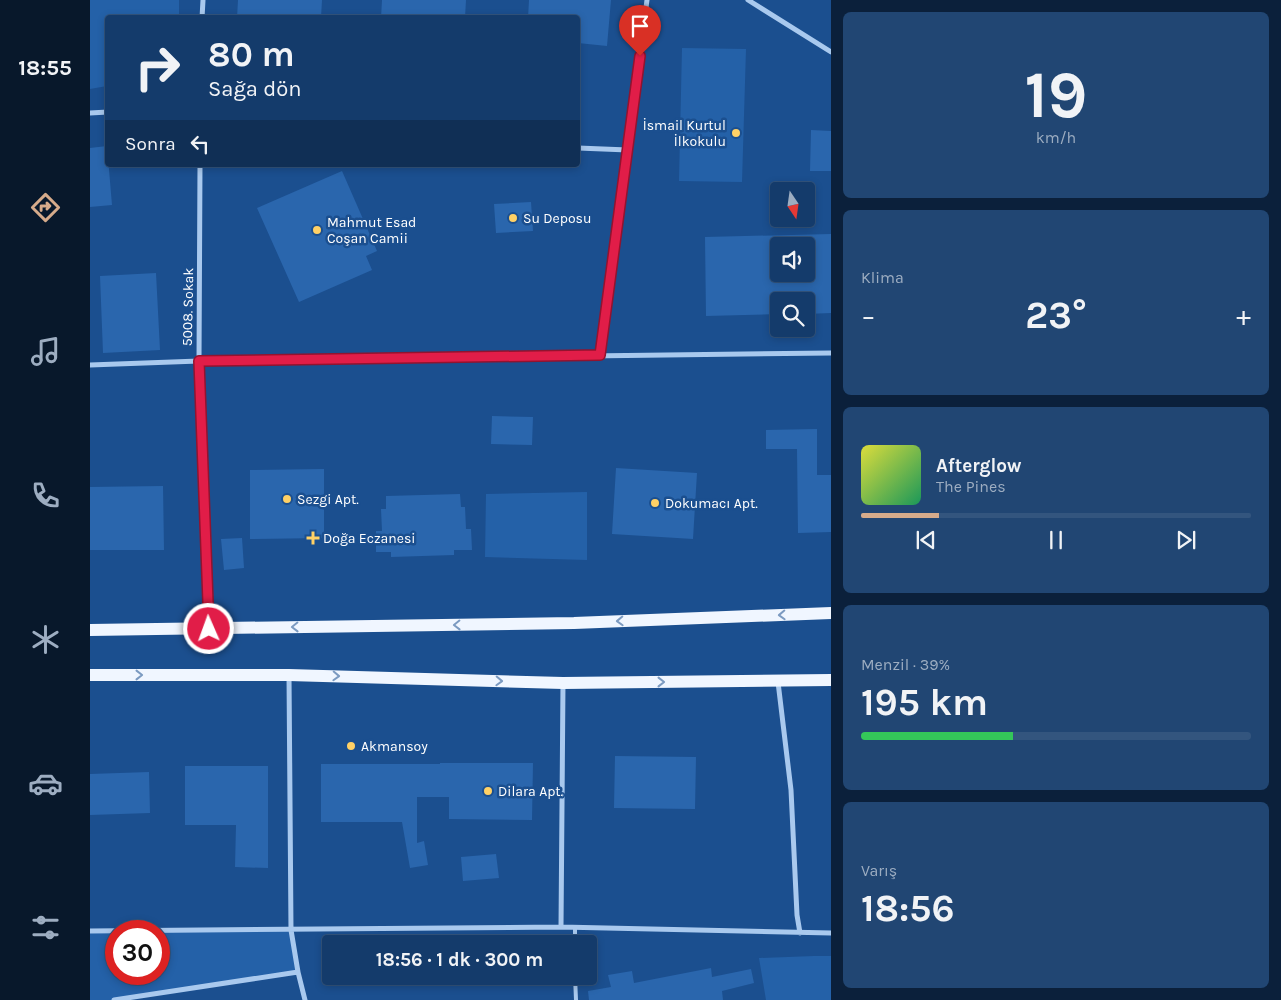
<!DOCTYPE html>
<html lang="tr">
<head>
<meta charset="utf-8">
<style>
	:root { --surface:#143b6b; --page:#214673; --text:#f1f3f6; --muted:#9dadc1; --line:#33557e; --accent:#d6ab8b }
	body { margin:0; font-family:Karla,sans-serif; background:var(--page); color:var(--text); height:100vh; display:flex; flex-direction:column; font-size:19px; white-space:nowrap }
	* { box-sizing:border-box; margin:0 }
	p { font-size:16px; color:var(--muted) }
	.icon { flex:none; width:28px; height:28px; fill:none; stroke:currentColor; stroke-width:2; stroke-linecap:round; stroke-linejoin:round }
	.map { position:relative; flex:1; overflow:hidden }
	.side { display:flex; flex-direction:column; gap:12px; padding:12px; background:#0b203b; width:450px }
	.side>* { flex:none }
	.banner { position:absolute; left:15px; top:15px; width:475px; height:152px; border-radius:5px; box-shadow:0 2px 8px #0003,0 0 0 1px var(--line); background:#143b6b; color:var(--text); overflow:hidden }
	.needle { width:32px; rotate:167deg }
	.fabs { position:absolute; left:680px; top:182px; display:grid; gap:10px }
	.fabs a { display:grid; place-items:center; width:45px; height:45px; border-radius:5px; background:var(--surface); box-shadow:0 2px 8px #0003,0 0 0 1px var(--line); font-size:25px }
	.speed { position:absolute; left:15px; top:920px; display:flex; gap:10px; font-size:25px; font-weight:700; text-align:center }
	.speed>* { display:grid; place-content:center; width:65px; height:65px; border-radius:50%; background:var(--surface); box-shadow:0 2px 8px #0003,0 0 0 1px var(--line); line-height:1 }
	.speed .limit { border:8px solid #d22; background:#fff; color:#111 }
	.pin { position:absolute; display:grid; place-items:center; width:42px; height:42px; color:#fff; margin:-51px -21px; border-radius:50% 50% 50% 0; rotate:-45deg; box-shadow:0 0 5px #0007 }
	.pin .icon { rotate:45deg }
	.me { position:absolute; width:55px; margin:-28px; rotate:358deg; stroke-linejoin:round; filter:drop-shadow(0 0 4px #0008) }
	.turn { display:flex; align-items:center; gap:18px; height:105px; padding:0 20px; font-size:22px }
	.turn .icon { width:65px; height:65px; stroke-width:2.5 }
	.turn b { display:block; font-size:35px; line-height:42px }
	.then { display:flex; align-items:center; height:48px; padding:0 20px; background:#0003; gap:10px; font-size:19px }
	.big { font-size:38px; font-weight:700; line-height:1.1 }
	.side .tile { flex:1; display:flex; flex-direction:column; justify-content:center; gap:8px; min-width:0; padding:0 18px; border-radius:8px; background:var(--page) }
	.side .dial { align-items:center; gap:0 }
	.dial b { font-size:65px; line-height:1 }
	.song { display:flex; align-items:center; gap:15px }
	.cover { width:60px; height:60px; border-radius:8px; background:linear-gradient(135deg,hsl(60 70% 55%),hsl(150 70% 35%)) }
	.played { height:5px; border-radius:2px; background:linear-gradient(90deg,var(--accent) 20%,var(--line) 20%) }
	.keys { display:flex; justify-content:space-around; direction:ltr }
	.heat { display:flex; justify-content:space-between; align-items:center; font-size:28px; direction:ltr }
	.charge { height:8px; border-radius:4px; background:linear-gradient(90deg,#34c759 39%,var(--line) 0) }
	.trip { position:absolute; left:232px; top:935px; width:275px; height:50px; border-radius:5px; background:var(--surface); box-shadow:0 2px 8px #0003,0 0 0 1px var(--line); font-weight:700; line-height:50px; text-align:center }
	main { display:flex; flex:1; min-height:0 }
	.menu { display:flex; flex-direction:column; width:90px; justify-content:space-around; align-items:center; background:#08182b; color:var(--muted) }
	.menu .icon { width:35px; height:35px }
	.menu .current { color:var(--accent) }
	.menu b { font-size:22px; color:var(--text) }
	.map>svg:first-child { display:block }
	.green { fill:#2461a8; fill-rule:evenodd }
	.building { fill:#2a66ad; fill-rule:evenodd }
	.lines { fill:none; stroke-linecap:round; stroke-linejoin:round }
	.service { stroke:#a9c9ee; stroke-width:4 }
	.minor { stroke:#a9c9ee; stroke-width:5 }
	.primary { stroke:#f0f6ff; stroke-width:12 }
	.oneway { stroke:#7b9ac1 }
	.route-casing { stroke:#92132f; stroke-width:12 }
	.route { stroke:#e11d48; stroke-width:9 }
	.poi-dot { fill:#ffd166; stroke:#1b4f8f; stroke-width:2 }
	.labels { text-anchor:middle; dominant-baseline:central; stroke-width:5; stroke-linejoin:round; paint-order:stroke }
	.poi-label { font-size:14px; fill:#fff; stroke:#1b4f8f; text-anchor:start }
	.street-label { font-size:14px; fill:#fff; stroke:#1b4f8f }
</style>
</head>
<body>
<main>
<nav class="menu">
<b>18:55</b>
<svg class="icon current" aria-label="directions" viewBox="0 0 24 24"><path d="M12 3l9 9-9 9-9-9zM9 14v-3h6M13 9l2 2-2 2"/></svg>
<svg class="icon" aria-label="music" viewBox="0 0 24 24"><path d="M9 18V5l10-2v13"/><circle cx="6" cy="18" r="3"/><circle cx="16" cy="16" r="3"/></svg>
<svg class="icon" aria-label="phone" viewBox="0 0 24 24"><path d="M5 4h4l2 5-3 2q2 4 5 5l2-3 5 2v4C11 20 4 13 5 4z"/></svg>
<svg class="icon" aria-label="climate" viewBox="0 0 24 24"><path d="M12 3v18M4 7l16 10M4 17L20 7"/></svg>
<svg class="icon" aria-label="car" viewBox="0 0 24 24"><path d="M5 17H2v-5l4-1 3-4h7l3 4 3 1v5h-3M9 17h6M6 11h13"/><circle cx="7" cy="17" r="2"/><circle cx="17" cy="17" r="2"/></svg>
<svg class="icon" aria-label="filters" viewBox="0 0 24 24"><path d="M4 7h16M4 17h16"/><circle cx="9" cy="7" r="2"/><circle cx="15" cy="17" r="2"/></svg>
</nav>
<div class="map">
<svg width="741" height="1000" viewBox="0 0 741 1000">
	<rect width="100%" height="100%" fill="#1b4f8f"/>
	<path class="green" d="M0 0H89V17L18 18 17 86 0 89Z
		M592 48 656 49 652 182 589 181Z
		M497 492V560L395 557 396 494Z
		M201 930 208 972 24 1000H0V931ZM26 931H69V974H26Z
		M724 956H741V1000H676L669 958Z"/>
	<path class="building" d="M148 0H232L231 18H147Z
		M292 0H376L375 18H291Z
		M439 0H521L517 46 488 43V18H438Z
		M721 130 741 131V171H720Z
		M17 146 22 205 0 207V148Z
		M252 171 287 251 276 256 282 270 209 302 167 208Z
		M441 202 443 231 406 233 404 204Z
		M741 234V313L716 314V301H689V314L616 316 615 237ZM689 246H716V274H689Z
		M66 273 70 350 13 353 10 276Z
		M402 416 443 417 442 445 401 444Z
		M727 429V475H741V532L708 533 707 449H676V430Z
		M526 468 607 473 603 539 522 534Z
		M234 469V538L160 539V470Z
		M73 486 74 550H0V487Z
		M370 494 371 507H375L376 529H381L382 550H364V555L301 557V552H286V531H292L291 509H296V496Z
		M152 538 154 568 134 570 131 539Z
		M525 756 606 757 605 809 524 808Z
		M350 763H443L442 820 359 819V797H327V843L334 841 338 865 320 868 312 822H231V764H350Z
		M95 766H178V868L145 867 146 825H95Z
		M59 772 60 813 0 815V774Z
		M406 854 409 878 373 881 371 857Z
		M621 968 622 977 661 969 664 983 632 991 633 1000H499L498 991 521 987 518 975 542 971 544 983Z"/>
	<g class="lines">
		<path class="service" d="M485 944V928
			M485 976 486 1000"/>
		<path class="minor" d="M658 0 741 52
			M112 18 113 0
			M0 113 18 112
			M488 148 538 150
			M110 165 109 361 119 628
			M510 355 557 0
			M0 365 109 361 741 353
			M199 675 201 930 208 972 215 1000
			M688 682 701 790 707 915 710 933
			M471 927 473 683
			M0 931 471 927 741 933
			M24 1000 208 972"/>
		<path class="primary" d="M0 630 484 623 741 613
			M0 675H199L473 683 741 680"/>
	</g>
	<defs><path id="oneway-chevron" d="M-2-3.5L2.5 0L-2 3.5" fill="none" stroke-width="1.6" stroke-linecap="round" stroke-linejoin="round" transform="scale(1.25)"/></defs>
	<g class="oneway">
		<use href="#oneway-chevron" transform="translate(692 615) rotate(178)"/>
		<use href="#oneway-chevron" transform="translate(530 621) rotate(178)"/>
		<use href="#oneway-chevron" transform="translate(367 625) rotate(179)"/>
		<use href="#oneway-chevron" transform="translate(205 627) rotate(179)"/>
		<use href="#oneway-chevron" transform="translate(49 675)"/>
		<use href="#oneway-chevron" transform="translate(246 676) rotate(2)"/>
		<use href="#oneway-chevron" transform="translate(409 681) rotate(2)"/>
		<use href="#oneway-chevron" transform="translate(571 682)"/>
	</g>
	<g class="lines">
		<g class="route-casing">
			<path id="route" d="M119 629 109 361 510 355 550 56"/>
		</g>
		<use href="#route" class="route"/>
	</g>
	<g class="poi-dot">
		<circle cx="646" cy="133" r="5"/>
		<circle cx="423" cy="218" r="5"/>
		<circle cx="227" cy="230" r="5"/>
		<circle cx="197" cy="499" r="5"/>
		<circle cx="565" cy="503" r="5"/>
		<path d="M220.5 530.5h5v5h5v5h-5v5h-5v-5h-5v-5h5z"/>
		<circle cx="261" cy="746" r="5"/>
		<circle cx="398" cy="791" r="5"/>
	</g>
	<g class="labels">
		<g class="poi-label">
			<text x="636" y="125" text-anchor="end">İsmail Kurtul<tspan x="636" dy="16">İlkokulu</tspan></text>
			<text x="433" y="218">Su Deposu</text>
			<text x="237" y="222">Mahmut Esad<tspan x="237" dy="16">Coşan Camii</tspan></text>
			<text x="207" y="499">Sezgi Apt.</text>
			<text x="575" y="503">Dokumacı Apt.</text>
			<text x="233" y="538">Doğa Eczanesi</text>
			<text x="271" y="746">Akmansoy</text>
			<text x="408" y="791">Dilara Apt.</text>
		</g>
		<g class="street-label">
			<text transform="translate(98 307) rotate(-89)">5008. Sokak</text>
		</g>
	</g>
</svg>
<div class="fabs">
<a><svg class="needle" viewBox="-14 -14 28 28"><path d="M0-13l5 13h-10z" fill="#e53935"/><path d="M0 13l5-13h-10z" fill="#9dadc1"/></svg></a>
<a><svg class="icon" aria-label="sound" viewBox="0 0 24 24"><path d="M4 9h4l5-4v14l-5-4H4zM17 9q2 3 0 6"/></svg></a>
<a><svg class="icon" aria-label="search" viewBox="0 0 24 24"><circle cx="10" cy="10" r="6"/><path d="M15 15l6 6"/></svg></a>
</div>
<div class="speed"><div class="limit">30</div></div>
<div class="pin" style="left:550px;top:56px;background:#d93025"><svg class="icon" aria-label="arrive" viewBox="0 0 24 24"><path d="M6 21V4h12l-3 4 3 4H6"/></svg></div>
<svg class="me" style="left:119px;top:629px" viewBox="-20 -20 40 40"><circle r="17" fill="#e11d48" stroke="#fff" stroke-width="3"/><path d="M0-11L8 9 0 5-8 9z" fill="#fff"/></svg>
<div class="trip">18:56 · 1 dk · 300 m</div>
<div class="banner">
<div class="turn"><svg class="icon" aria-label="right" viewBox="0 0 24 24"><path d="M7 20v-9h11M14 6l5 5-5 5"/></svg><div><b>80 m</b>Sağa dön</div></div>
<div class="then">Sonra<svg class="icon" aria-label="left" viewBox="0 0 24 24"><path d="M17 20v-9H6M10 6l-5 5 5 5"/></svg></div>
</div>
</div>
<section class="side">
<div class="tile dial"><b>19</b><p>km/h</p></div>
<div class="tile"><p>Klima</p>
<div class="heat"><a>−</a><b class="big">23°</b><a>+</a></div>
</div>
<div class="tile">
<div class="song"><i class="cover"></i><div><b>Afterglow</b><p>The Pines</p></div></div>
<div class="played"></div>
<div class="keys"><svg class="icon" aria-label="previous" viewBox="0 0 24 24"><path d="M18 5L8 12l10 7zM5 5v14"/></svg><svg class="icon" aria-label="pause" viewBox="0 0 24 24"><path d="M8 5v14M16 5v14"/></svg><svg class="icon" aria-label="next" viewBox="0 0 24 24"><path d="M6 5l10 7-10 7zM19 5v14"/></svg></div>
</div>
<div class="tile"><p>Menzil · 39%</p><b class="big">195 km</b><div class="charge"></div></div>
<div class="tile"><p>Varış</p><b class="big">18:56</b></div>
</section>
</main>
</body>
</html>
